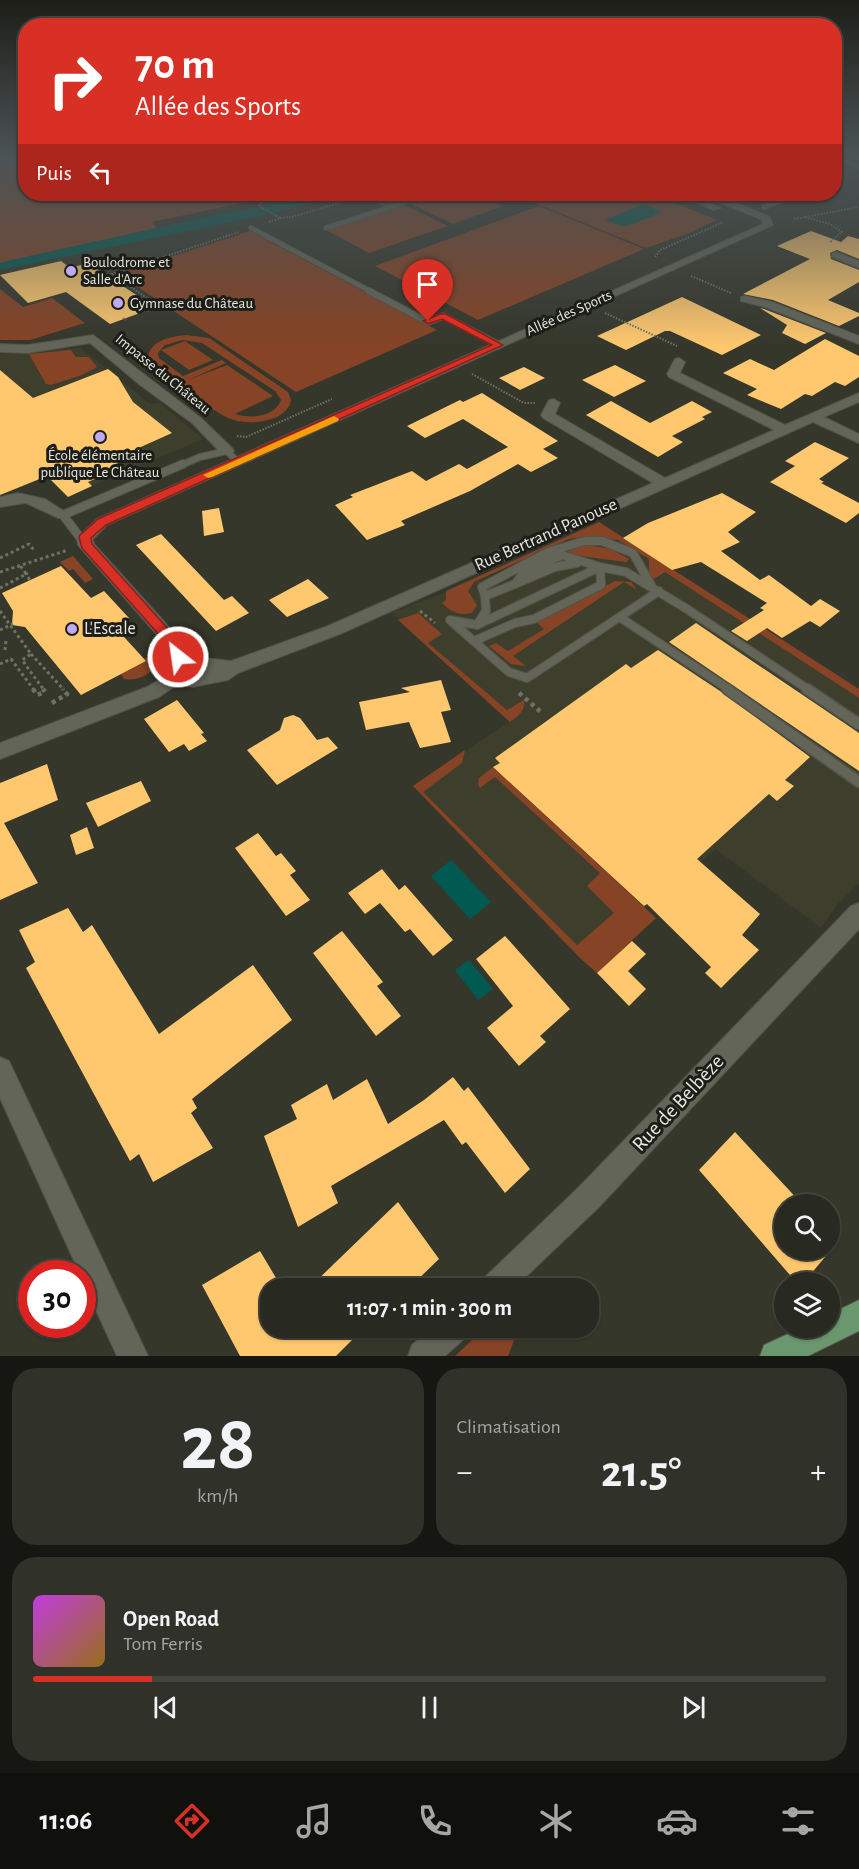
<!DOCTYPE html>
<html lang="fr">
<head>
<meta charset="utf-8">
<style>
	:root { --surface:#282920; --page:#303129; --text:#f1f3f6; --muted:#a5a6a5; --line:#44453e; --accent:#d93025 }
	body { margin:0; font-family:"Alegreya Sans",sans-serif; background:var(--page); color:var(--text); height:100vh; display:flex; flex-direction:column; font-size:22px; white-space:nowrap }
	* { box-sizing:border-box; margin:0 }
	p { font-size:20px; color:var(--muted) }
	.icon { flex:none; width:33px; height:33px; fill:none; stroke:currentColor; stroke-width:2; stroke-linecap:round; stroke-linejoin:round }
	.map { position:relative; height:1356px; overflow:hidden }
	.details { display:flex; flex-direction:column; gap:12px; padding:12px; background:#161712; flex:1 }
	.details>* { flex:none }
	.banner { position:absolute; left:18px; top:18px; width:824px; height:183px; border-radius:24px; box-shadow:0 2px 4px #0004,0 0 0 2px var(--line); background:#d93025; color:#fff; overflow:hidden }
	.buttons { position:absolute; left:774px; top:1194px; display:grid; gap:12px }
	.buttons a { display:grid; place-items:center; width:66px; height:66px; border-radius:50%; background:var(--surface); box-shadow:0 2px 4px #0004,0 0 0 2px var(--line); font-size:30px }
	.speed { position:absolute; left:18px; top:1260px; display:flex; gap:12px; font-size:30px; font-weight:700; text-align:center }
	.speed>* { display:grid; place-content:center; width:78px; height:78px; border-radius:50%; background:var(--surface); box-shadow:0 2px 4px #0004,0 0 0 2px var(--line); line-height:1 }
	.speed .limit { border:9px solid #d22; background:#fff; color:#111 }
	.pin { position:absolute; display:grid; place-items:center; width:51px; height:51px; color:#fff; margin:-62px -26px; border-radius:50% 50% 50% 0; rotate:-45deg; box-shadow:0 0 6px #0007 }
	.pin .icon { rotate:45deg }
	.me { position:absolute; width:66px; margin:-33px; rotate:330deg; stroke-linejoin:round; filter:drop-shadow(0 0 4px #0008) }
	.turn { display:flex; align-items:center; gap:21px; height:126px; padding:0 18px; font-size:27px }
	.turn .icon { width:78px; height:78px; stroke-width:2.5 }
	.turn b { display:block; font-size:42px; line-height:51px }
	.then { display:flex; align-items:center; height:57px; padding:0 18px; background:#0003; gap:12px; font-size:22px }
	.big { font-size:45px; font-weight:700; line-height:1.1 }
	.details .tile { flex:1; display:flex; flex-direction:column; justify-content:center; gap:9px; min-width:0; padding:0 21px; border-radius:24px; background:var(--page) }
	.details .dial { align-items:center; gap:0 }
	.dial b { font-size:78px; line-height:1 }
	.song { display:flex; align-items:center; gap:18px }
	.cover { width:72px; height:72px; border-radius:9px; background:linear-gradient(135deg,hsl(290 70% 55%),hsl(40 70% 35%)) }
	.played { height:6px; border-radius:3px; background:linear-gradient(90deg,var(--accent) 15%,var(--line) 15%) }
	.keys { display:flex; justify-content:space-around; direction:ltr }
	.heat { display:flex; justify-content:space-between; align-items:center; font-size:33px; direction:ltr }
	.details .tiles { flex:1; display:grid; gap:12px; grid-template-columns:1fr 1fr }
	.tile:last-child { grid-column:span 2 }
	.trip { position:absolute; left:260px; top:1278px; width:339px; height:60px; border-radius:24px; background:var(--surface); box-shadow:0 2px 4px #0004,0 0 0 2px var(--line); font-weight:700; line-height:60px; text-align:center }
	.menu { display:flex; height:96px; justify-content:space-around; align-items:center; background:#10100d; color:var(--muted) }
	.menu .icon { width:42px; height:42px }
	.menu .active { color:var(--accent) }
	.menu b { font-size:27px; color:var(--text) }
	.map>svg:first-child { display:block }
	.built { fill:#3d3f2c }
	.green { fill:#864325; fill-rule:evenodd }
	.water { fill:#005a51 }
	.building { fill:#ffc86e }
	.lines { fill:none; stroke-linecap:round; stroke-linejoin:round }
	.lane-far3-casing { stroke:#515248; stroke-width:6 }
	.lane-far2-casing { stroke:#515248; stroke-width:8 }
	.lane-far1-casing { stroke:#515248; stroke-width:10 }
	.lane-casing { stroke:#515248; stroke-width:13 }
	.street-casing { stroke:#515248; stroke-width:2 }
	.primary-casing { stroke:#515248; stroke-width:2 }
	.path-far2 { stroke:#6f7166; stroke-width:2; stroke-dasharray:1.5 1.5; stroke-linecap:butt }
	.path-far1 { stroke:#6f7166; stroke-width:3; stroke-dasharray:3 3; stroke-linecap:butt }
	.path { stroke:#6f7166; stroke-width:4.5; stroke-dasharray:4 4; stroke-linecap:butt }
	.lane-far3 { stroke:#636558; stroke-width:4.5 }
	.lane-far2 { stroke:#636558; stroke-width:6 }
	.lane-far1 { stroke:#636558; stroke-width:8 }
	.lane { stroke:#636558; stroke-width:10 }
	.street { fill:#636558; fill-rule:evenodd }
	.primary { fill:#6a976d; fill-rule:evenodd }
	.route { fill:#d93025; stroke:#8d1f18; stroke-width:1.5 }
	.slow { fill:#f59e0b }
	.poi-dot { fill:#c0a8f3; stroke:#1d1e18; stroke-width:2 }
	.labels { text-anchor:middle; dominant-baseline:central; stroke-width:6; stroke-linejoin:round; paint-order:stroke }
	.far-poi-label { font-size:15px; fill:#e6e7df; stroke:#1d1e18; text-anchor:start }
	.far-street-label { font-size:15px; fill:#e6e7df; stroke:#1d1e18 }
	.street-label { font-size:18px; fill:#e6e7df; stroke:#1d1e18 }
	.poi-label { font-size:18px; fill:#e6e7df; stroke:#1d1e18; text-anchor:start }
	.near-street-label { font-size:21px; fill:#e6e7df; stroke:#1d1e18 }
</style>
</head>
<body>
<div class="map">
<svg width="859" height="1356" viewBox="0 0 859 1356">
	<rect width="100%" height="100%" fill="#35372b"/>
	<path class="built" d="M81 348 150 404 160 403 203 439 67 496 43 471 24 479 28 484 0 496V354Z
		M591 538 622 541 649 559V574L665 572 859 698V883L837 905 821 928 716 849 581 959 413 786 509 722 391 613Z"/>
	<path class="green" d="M0 157H25L26 194H260L265 198 152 222 157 228 0 263Z
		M377 194H398L410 199 385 207 364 198Z
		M437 194H474L503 206 453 224 409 203Z
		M542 194H654L717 220 689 233 646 248 525 199Z
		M404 205 448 226 369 253 326 230Z
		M539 206 644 249 478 320 375 266Z
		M250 231 437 330 296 392 118 274Z
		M0 289 23 307 52 298 85 323 30 340H0Z
		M187 335 209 338 288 392 291 400C290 408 284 413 277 417 263 423 246 424 231 419 217 415 158 370 148 359 148 340 173 336 187 335ZM183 340 202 343 275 391 281 400C275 417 251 419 235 414L273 396 227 365 188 380 226 363 222 360 183 376 159 358 158 353 165 345Z
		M185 341 213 360 189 370 161 350Z
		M71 350 76 357H89L97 367 82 375 51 385 46 384 29 354Z
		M599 522 859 689V698L665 572 654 579 649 574V559L618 540 584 537 569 539 474 582 468 591 477 605 472 613C459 616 451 612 442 603L446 600V591Z
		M588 545 611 549 629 559 626 562 557 553 569 546Z
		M73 556 93 579 85 583 73 569 69 571 60 562Z
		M615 581 631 582 637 590 624 582 513 656 526 666 511 664 489 646 496 643 508 651 544 629 536 622Z
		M418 613 442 634 428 643 507 710 524 700C526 711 518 716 510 722L398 620Z
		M155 652H158C162 670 140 682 124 679L121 674 146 661 144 659Z
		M465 750 462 763 423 792 577 945 614 913 587 886 600 873 495 777 480 788 478 784 479 778 493 767 656 918 597 973 581 959 413 786Z
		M485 1328H519L508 1356H455Z"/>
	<path class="water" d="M312 194H346L270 214 0 270V263L11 260 216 215 262 207Z
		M643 204 663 212 624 227 605 220Z
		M451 860 491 902 470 919 431 876Z
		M469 960 493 989 478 1000 455 970Z"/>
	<path class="building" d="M811 231 841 242 848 236 859 239V259L837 250 830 253 831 259 859 270V282L828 300 859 313V316L839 326 773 300 743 294 810 259 777 246Z
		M61 261 70 268 88 263 147 302 132 307 140 313 110 324 66 292 28 303 0 275Z
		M682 297 761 335 722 355 670 331H665L626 350 597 336Z
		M760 308 764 309 826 333 805 344 782 333 787 325Z
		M825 339 859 356V377L845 386 835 382 812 396 805 394 781 409 747 395 757 389 723 373 750 359 774 370Z
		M615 365 646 381 614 397 582 380Z
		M524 367 545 378 520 390 499 378Z
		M108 369 118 377 133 402 172 433 123 455 127 459 111 466 115 470 88 482 92 486 68 497 47 476 0 495V370L33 398Z
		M482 393 558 441 543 449 558 458 531 472 518 464 470 491 401 521 405 525 367 540 335 505 353 497 350 495 412 471 426 481 459 464 467 469 508 447 463 419 425 438 407 426 460 400 463 402Z
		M611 401 650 423 692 401 712 412 702 417 705 419 672 436 683 442 658 457 586 415Z
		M815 442 849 458 819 479 824 482 821 483 859 503V513L846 523 770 482 795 466 785 461Z
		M722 493 756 512 728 532 740 542 721 551 760 580 769 575 811 606 820 599 840 611 820 627 810 621 782 638 767 628 747 641 731 631 764 610 760 608 767 603 701 562 672 570 623 538 648 523Z
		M219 508 224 532 204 536 202 511Z
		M161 534 224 600 232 596 249 613 216 631 136 545Z
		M61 566 91 598 104 591 129 618 114 626 146 661 81 695 25 627 12 625 13 611 2 593Z
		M308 579 329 598 287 617 269 600Z
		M696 623 859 733V771L669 642Z
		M658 650 720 691 810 757 785 780 794 786 777 801 769 794 697 859 760 914 742 935 759 950 721 988 705 973 711 967 647 904 644 906 493 767 500 763 495 758 626 664 631 668Z
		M441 680 451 710 441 712 451 742 420 748 409 722 366 730 359 702 410 692 401 688Z
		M177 700 204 733 201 734 207 741 189 751 184 744 169 752 144 719Z
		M293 715 300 718 317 740 328 737 338 748 277 785 247 750 280 730 284 718Z
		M47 764 58 800 4 823 38 883 0 900V783Z
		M141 781 151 801 98 827 86 803Z
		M87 827 94 848 76 855 70 835Z
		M258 833 276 856 281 853 296 871 290 875 310 900 286 916 235 848Z
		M382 869 399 890 405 885 453 940 433 956 410 929 405 932 380 903 365 914 348 893Z
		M68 908 83 932 92 925 159 1034 253 965 292 1020 192 1099 197 1108 191 1113 213 1148 153 1182 139 1154 130 1161 26 968 35 962 19 930Z
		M342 931 383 982 377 986 401 1016 376 1036 313 953Z
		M505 936 570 1009 540 1036 546 1042 519 1066 487 1028 513 1006 476 959Z
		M632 941 646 954 628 971 646 989 629 1006 597 973Z
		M453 1077 464 1091 468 1087 530 1169 505 1193 466 1142 462 1145 444 1120 331 1186 338 1203 298 1227 264 1136 297 1119 291 1105 327 1084 333 1100 367 1079 388 1124 424 1100Z
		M735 1132 802 1204H784V1250H831L804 1282H796L699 1170Z
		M398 1202 439 1259 409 1288H309Z
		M260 1251 282 1288H270V1328H364L336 1356H240L202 1285Z"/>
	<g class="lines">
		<g class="lane-far3-casing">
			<path id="lane-far3" d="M764 207 799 194
				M251 228 372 292
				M326 228 430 194"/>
		</g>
		<g class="lane-far2-casing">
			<path id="lane-far2" d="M369 291 428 322 443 316 499 345
				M179 466 200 457 227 451 238 462"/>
		</g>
		<g class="lane-far1-casing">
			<path id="lane-far1" d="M85 544 63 515 183 464
				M515 584 555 567 577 563
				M485 596 482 587 548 552 584 541H602L633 553 651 585
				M621 618 730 690
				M450 620 477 625 600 567 626 572 687 609 809 690
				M452 622 509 672 527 678 659 591
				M477 625 486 611 485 596 515 584 525 571 562 555 600 567
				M474 641 515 623 534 619 601 585 600 567"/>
		</g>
		<g class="lane-casing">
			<path id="lane" d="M727 689 859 782
				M807 689 859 724"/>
		</g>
		<g class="street-casing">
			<path id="street" d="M834 157 859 163V169L834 161Z
				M677 194H689L721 208 713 210Z
				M702 194H713L764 214 770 217 773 225 107 525 93 539 94 544 180 639 187 656 231 661 328 626 653 483 543 418 541 415 549 400 554 399 560 403 555 414 665 478 774 430 669 377 667 374 675 359 679 358 685 362 680 373 785 425 859 393V402L824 417 859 434V443L813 422 340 634 238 673 228 680 192 687 186 685 183 680 186 675 208 671 184 669 172 674 177 675 180 680 177 685 159 697 0 759V743L147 687 171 673 166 672 163 667 170 660 166 645 78 545 77 538 97 519 763 224 762 220 758 218 703 196Z
				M836 252 859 261V268L832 257V253Z
				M745 296 772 302 859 336V344L765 307 741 301V297Z
				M93 335 201 418 232 448 234 451 232 454H222L192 423 140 385 90 343 28 353 0 352V344L28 345Z
				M18 493 45 499 70 515 68 518H58L26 503 0 507V497Z
				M859 903V929L599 1207 514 1288H480L484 1278 579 1187 851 906Z
				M0 1057 9 1061 148 1356H117L82 1280V1274H80L0 1098Z
				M431 1328H468L464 1339 445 1356H408L412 1345Z"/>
		</g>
		<g class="primary-casing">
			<path id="primary" d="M859 1300V1331L808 1356H760L764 1345 801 1328H830V1314Z"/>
		</g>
		<path class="path-far2" d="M805 217 830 224 842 232 830 242
			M280 218 292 217 369 194
			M794 219 859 207
			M269 222 280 218 259 206 260 203 286 194
			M655 257 660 250 717 225 721 223V220
			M691 276 731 293
			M149 311 145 308 154 303 112 274 239 232
			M605 313 677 346
			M123 318 126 320
			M472 374 524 403H535
			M237 436 246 437 332 399"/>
		<path class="path-far1" d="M0 558 29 544 34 550
			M0 572 68 550
			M28 573 26 574 30 580
			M0 588 26 574 19 564
			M0 611 31 654 22 660 44 690
			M420 611 435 623
			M0 630 13 624
			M5 650 6 640
			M31 654 64 690
			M0 664 11 659 34 690"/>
		<path class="path" d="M33 689 37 695 45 692 43 689
			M519 693 541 712
			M52 703 67 694 62 689"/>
		<use href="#lane-far3" class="lane-far3"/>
		<use href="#lane-far2" class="lane-far2"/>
		<use href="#lane-far1" class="lane-far1"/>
		<use href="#lane" class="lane"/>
		<use href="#street" class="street"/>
		<use href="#primary" class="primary"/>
	</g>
	<linearGradient id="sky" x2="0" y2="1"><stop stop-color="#1d1e18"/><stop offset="0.45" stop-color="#4b5355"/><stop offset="1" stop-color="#4b5355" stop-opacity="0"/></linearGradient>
	<rect width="859" height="347" fill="url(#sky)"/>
	<path class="route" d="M440 314H446L503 345 106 525 91 538 92 544 178 640 185 657 178 662 173 660 168 645 82 548 79 537 80 535 98 519 492 345 442 319 428 324 423 321Z"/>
	<path class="slow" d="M334 416 339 419 338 421 212 477 208 478 203 475Z"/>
	<g class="poi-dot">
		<circle cx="71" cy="271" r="6"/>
		<circle cx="118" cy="303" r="6"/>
		<circle cx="100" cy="437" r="6"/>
		<circle cx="72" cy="629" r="6"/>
	</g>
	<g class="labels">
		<g class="far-poi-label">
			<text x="83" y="262">Boulodrome et<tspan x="83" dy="17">Salle d'Arc</tspan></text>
			<text x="130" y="303">Gymnase du Château</text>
			<text x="100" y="455" text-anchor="middle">École élémentaire<tspan x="100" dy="17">publique Le Château</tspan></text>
		</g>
		<g class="far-street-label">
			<text transform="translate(569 313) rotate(-24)">Allée des Sports</text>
			<text transform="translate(163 374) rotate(39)">Impasse du Château</text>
		</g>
		<g class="street-label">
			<text transform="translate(546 535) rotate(-24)">Rue Bertrand Panouse</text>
		</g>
		<g class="poi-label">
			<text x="84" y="629">L'Escale</text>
		</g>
		<g class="near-street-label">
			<text transform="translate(678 1103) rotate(-47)">Rue de Belbèze</text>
		</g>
	</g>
</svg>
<div class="buttons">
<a><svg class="icon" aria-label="search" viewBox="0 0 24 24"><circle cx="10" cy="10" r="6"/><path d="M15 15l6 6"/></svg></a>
<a><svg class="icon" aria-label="layers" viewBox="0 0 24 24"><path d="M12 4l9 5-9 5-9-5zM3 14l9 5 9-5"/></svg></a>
</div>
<div class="speed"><div class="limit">30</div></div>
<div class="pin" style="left:428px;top:321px;background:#d93025"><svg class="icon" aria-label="arrive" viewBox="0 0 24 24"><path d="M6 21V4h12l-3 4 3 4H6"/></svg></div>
<svg class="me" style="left:178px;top:657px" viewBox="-20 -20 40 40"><circle r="17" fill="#d93025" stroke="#fff" stroke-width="3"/><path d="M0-11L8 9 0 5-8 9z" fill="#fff"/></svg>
<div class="trip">11:07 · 1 min · 300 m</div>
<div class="banner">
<div class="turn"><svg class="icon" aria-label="right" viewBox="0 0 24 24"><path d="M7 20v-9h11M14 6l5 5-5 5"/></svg><div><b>70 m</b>Allée des Sports</div></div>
<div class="then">Puis<svg class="icon" aria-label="left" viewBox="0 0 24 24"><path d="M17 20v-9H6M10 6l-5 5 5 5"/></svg></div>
</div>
</div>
<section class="details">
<div class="tiles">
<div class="tile dial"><b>28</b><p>km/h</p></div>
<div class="tile"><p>Climatisation</p>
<div class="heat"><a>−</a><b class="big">21.5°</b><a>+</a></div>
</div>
<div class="tile">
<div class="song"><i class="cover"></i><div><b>Open Road</b><p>Tom Ferris</p></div></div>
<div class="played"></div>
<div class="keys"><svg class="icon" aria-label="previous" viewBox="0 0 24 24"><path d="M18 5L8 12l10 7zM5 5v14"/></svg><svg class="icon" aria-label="pause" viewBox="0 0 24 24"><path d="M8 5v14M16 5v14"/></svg><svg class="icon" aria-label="next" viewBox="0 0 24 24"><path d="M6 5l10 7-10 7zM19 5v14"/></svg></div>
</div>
</div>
</section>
<nav class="menu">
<b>11:06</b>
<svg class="icon active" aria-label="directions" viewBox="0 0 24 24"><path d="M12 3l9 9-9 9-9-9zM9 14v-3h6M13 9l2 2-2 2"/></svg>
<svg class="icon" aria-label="music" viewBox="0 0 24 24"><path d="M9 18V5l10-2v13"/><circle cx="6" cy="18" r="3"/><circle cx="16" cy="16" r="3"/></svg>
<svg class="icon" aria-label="phone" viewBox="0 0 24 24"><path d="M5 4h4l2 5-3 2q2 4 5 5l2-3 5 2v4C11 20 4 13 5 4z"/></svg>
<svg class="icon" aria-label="climate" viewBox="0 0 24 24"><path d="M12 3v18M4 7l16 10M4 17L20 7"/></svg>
<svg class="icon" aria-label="car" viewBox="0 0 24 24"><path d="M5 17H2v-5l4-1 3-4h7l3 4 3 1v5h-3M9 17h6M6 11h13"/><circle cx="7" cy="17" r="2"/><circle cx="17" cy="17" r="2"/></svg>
<svg class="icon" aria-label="filters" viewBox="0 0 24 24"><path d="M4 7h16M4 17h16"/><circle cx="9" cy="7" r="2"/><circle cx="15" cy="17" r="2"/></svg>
</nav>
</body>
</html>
